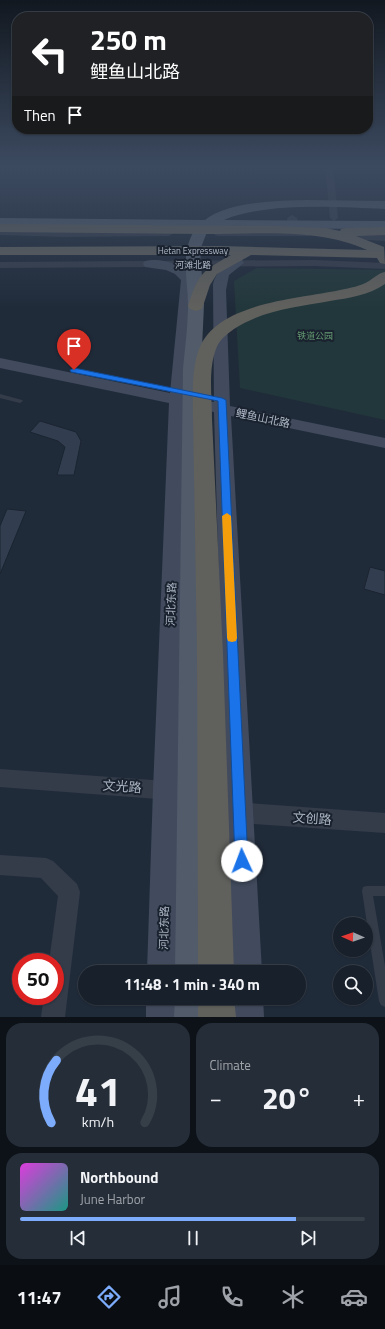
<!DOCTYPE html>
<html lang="en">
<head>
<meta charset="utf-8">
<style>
	:root { --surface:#18202c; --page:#252d38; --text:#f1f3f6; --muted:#9fa3a9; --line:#363e48; --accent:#7dacfd }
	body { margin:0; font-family:"Titillium Web","Noto Sans SC",sans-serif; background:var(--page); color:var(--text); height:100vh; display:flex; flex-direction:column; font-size:15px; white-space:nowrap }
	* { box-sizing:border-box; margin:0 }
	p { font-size:13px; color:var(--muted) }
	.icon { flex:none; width:22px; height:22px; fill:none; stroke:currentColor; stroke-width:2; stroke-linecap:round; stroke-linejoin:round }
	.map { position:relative; height:1017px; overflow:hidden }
	.side { display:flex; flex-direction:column; gap:6px; padding:6px; background:#0d1218; flex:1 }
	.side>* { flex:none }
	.top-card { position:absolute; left:12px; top:12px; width:361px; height:122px; border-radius:16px; box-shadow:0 1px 3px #0004,0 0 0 1px var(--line); background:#202124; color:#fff; overflow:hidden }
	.needle { width:26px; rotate:272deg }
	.tools { position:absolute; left:333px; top:917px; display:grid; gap:8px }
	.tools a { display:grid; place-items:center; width:40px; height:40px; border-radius:50%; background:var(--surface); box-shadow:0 1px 3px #0004,0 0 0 1px var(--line); font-size:20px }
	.speed { position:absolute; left:12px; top:953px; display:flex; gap:8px; font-size:20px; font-weight:700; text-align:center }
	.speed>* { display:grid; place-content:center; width:52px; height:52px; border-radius:50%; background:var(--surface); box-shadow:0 1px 3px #0004,0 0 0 1px var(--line); line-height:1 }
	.speed .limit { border:6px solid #d22; background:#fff; color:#111 }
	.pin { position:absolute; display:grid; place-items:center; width:34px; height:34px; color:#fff; margin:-41px -17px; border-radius:50% 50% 50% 0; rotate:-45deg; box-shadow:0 0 4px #0007 }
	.pin .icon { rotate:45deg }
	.me { position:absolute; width:44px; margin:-22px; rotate:358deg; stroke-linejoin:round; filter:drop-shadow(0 0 3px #0008) }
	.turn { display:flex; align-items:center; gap:14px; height:84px; padding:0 12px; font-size:18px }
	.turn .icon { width:52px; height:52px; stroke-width:2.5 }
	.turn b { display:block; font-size:28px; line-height:34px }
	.then { display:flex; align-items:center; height:38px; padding:0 12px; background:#0003; gap:8px; font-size:15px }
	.big { font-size:30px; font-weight:700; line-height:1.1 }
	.side .card { flex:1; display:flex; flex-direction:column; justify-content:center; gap:6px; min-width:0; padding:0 14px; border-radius:16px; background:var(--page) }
	.side .dial { align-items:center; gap:0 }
	.dial svg { height:104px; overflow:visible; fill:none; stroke:var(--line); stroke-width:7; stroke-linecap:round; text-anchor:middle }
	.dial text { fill:var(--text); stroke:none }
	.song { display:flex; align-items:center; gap:12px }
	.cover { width:48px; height:48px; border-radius:6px; background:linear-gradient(135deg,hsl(300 70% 55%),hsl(170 70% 35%)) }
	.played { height:4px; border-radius:2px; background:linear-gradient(90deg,var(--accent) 80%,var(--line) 80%) }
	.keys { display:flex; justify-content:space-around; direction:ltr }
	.heat { display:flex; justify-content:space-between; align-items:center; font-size:22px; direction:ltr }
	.side .tiles { flex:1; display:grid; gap:6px; grid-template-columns:1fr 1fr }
	.card:last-child { grid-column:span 2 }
	.trip { position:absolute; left:78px; top:965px; width:228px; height:40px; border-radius:20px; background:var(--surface); box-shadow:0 1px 3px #0004,0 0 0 1px var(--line); font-weight:700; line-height:40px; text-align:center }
	.tabs { display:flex; height:64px; justify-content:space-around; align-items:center; background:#0a0d12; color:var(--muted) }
	.tabs .icon { width:28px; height:28px }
	.tabs .selected { color:var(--accent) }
	.tabs b { font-size:18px; color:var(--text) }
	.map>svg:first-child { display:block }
	.green { fill:#22373b }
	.building { fill:#323e50; stroke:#1b2430 }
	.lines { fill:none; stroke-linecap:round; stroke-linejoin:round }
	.service { fill:#343c4a; fill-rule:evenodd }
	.minor { fill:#343c4a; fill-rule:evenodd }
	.tertiary { fill:#343c4a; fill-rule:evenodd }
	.secondary { fill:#414b5d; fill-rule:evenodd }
	.primary { fill:#515b6a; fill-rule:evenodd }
	.trunk { fill:#60605d; fill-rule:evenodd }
	.route { fill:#1a73e8; stroke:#114b97 }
	.slow { fill:#f59e0b }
	.labels { text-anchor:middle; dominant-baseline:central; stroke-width:4; stroke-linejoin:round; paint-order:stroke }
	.far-street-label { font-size:9px; fill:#aeb7c6; stroke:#19222e }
	.far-park-label { font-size:9px; fill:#649871; stroke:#19222e }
	.street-label { font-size:11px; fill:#aeb7c6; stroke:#19222e }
	.near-street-label { font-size:13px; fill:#aeb7c6; stroke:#19222e }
</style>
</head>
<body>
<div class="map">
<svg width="385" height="1017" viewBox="0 0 385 1017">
	<rect width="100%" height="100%" fill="#202b3a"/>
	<path class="green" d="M257 268 385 270V420L240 388 234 281Z"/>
	<path class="building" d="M40 421 76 432 81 441 74 475H57L65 447 58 441 30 432Z
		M7 509 26 511 0 574V526Z
		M370 567 385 571V595L364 589Z"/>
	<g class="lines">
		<path class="service" d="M0 394 22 400 23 401 20 403 0 398Z
			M367 886H385V896H373L385 966V1007L381 1005 379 1001 362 891 363 887Z"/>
		<path class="minor" d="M325 166H333L338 218 334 221 330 218Z
			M0 769 166 781 178 784 181 791 178 798 171 800 0 787Z
			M235 802 385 813V833L240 823 228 819 225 812 228 805Z
			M0 855 46 858 53 861 77 884 80 892 65 1017H41L44 996H55V962H49L58 896 41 878 0 875Z"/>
		<path class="tertiary" d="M292 215 297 218 300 231 309 232 310 234 309 236H217L212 233 217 230 289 231 287 218Z
			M0 229 64 231 169 230 174 233 169 236 64 237 0 235Z
			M335 233 385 235V241L331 238 330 236Z
			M315 260 385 263V269L315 266 0 268V262Z"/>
		<path class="secondary" d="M238 259 242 260 244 263 229 275 226 290 230 406 385 438V448L231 416 262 972H230L214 412 185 406 179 790V972H147L153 790 169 403 0 368V358L170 393 181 280 175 274 166 270 145 267 143 264 145 261C161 257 185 265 194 279L185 397 214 402 213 284C216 272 225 262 238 259Z
			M146 998H178V1017H146Z
			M231 998H263L264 1017H232Z"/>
		<path class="primary" d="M306 200 385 201V209C340 207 265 202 224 220L385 221V229L212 228 207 232 200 250 204 305 201 369 211 972H175L183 369C185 348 188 326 188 305 188 277 179 253 196 228L0 226V218L205 220C228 201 278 201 306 200Z
			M175 998H211L212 1017H174Z"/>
		<path class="trunk" d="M0 224 272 226 326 228 340 231 341 229 346 228 385 227V235L356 236 384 247 385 264 380 263 377 258 251 255 217 274 210 285 202 309 196 311 190 309 188 306C198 274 202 271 231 255H0V247L220 246 367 250C321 228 256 234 206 234 137 233 69 233 0 232Z
			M385 272V284C369 295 349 298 330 301 297 307 263 310 234 329 227 334 219 340 216 349 208 370 212 397 212 419L223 654 234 972H198L197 654 193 419C193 397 191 370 199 349 217 302 299 299 340 290 350 288 361 286 369 281 375 277 379 273 385 272Z
			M198 998H234L236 1017H198Z"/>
	</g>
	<linearGradient id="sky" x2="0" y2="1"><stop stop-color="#121820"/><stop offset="0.54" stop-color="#3c4a60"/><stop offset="1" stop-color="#3c4a60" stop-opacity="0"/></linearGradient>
	<rect width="385" height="308" fill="url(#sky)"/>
	<path class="route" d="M74 368 222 398 226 400 248 861 246 866 242 868 237 866 235 861 218 401 71 372 70 370Z"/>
	<path class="slow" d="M227 513 231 516 237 638 236 641 232 642 228 641 227 638 222 516Z"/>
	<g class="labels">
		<g class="far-street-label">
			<text x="193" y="250">Hetan Expressway</text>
			<text x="193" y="264">河滩北路</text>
		</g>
		<g class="far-park-label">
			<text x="315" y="335">铁道公园</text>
		</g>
		<g class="street-label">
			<text transform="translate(263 418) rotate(12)">鲤鱼山北路</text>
			<text transform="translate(171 604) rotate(-88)">河北东路</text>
			<text transform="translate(164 928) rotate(-89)">河北东路</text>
		</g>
		<g class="near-street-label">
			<text transform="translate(122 786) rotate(4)">文光路</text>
			<text transform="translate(312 818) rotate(4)">文创路</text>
		</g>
	</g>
</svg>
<div class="tools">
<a><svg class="needle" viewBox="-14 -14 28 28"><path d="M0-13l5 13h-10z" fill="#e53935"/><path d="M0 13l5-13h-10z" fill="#9fa3a9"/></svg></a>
<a><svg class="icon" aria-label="search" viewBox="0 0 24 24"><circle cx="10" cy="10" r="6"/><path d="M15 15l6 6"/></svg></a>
</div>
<div class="speed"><div class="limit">50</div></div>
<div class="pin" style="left:74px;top:370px;background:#d93025"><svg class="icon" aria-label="arrive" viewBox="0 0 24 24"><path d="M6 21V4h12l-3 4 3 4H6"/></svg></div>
<svg class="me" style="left:242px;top:861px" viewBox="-20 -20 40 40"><circle r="19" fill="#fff"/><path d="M0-13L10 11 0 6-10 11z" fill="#1a73e8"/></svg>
<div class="trip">11:48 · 1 min · 340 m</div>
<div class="top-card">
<div class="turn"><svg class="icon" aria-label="left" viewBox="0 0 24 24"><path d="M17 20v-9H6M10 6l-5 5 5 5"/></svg><div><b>250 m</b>鲤鱼山北路</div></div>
<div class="then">Then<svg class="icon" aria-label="arrive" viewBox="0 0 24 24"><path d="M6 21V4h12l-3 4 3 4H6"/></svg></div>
</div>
</div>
<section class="side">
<div class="tiles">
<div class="card dial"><svg viewBox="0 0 100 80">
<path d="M14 69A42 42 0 1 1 86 69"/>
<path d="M14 69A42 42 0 0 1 18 21" stroke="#7dacfd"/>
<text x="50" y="56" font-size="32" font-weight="700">41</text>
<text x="50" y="72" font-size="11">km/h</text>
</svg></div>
<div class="card"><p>Climate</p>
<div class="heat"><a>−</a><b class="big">20°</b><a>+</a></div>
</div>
<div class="card">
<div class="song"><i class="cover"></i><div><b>Northbound</b><p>June Harbor</p></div></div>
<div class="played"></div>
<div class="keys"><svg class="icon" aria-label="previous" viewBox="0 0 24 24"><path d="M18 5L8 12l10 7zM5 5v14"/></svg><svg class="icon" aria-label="pause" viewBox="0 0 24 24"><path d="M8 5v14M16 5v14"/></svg><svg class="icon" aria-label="next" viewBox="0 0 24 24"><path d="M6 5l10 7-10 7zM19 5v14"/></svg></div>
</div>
</div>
</section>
<nav class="tabs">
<b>11:47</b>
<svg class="icon selected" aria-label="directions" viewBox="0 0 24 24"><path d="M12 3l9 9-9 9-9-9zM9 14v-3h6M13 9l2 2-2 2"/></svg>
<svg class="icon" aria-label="music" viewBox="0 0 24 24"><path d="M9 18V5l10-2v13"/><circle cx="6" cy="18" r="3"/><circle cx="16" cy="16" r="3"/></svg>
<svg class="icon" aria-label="phone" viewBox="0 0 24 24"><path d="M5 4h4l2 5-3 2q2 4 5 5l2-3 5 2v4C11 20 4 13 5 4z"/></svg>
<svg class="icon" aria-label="climate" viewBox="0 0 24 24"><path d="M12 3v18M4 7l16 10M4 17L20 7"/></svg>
<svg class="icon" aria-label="car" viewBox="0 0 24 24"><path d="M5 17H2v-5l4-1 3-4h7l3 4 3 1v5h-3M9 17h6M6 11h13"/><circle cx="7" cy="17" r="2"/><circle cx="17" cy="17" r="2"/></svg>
</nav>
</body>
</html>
